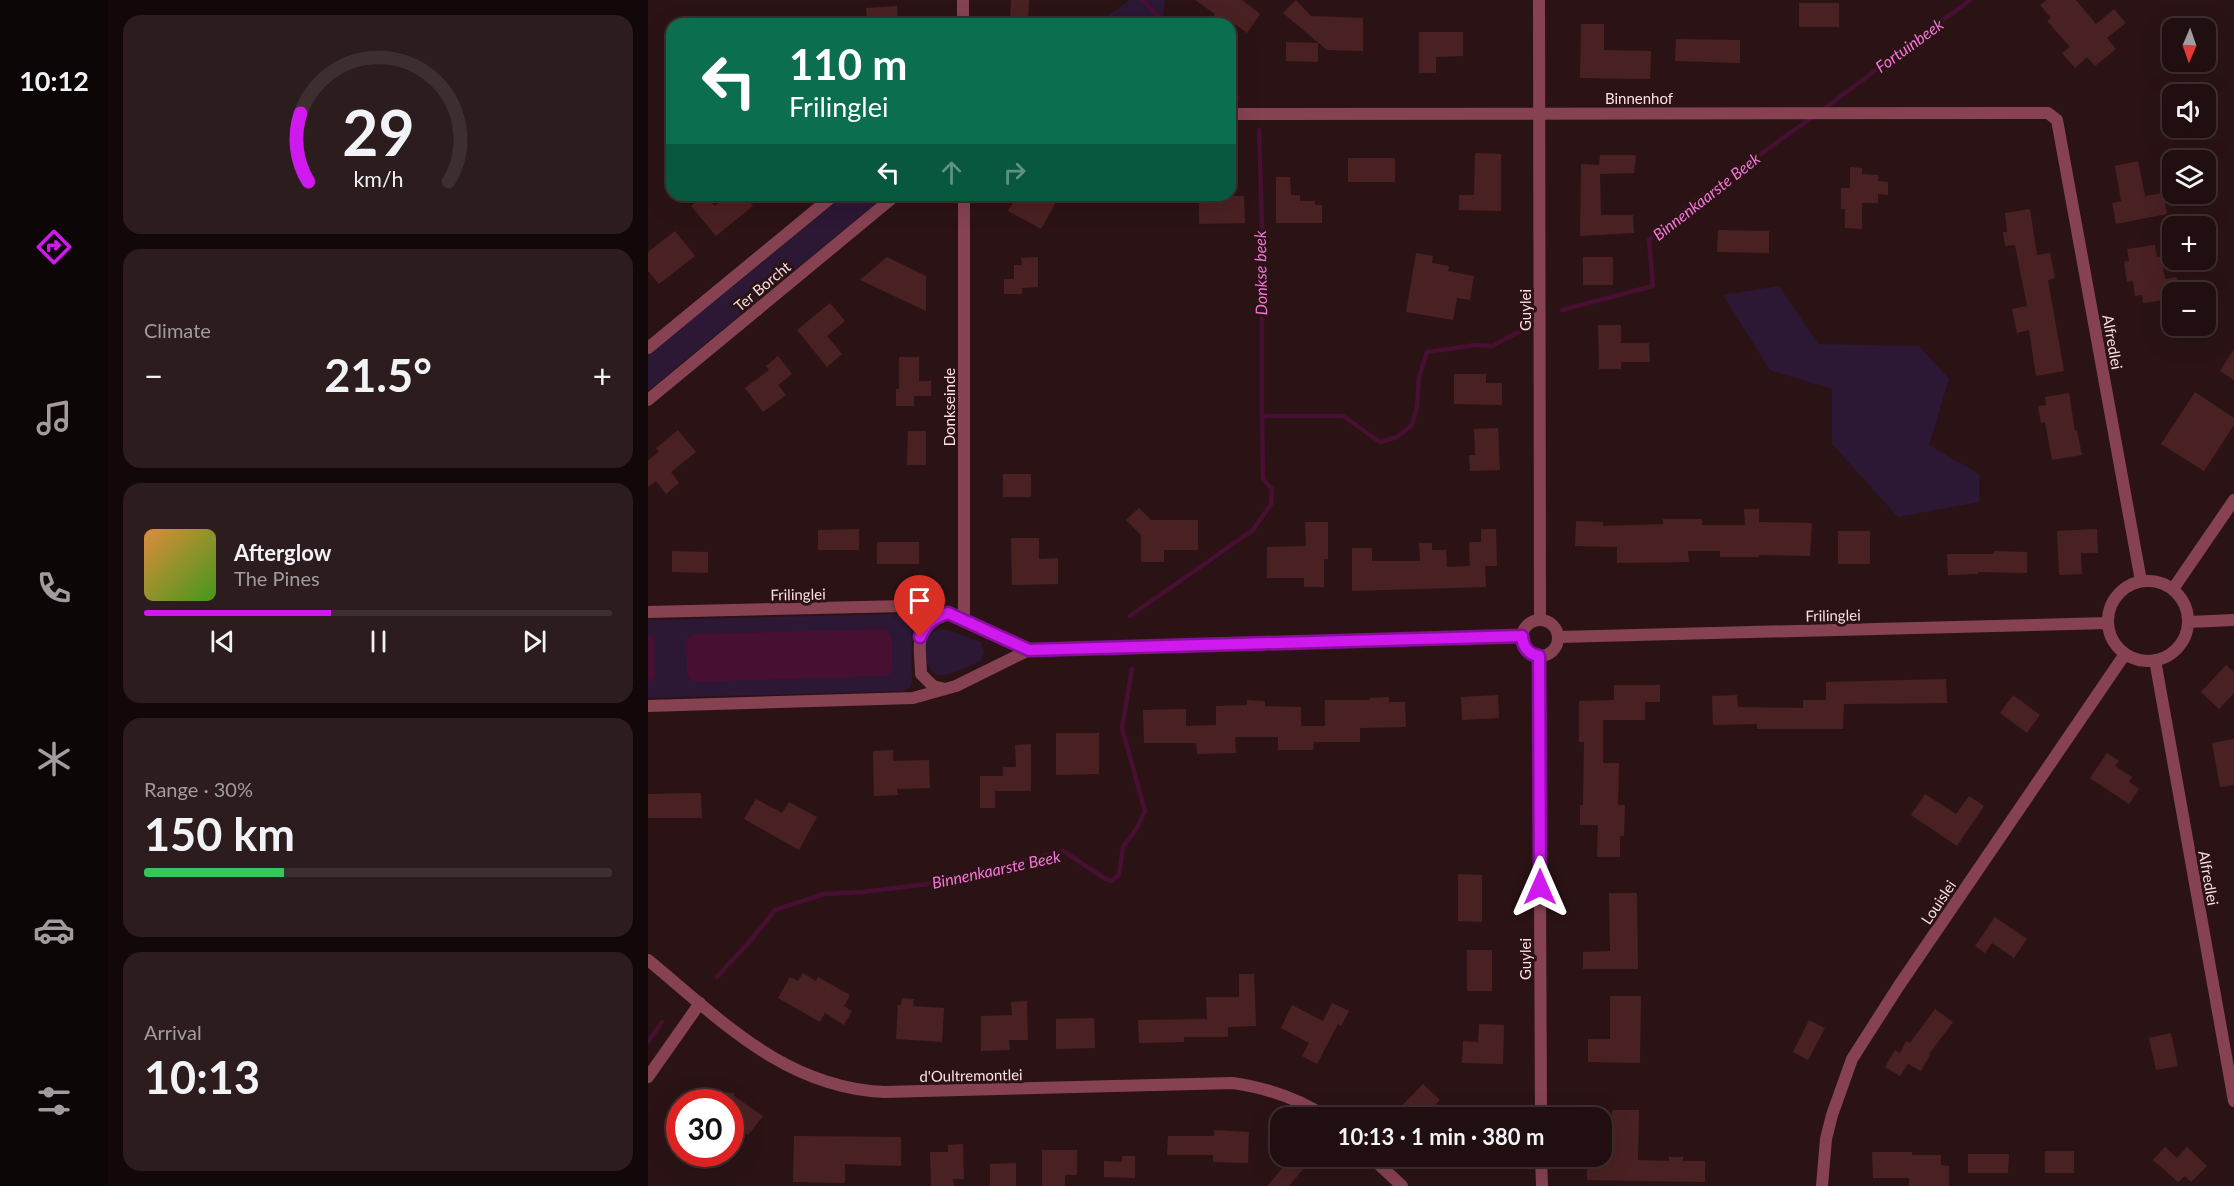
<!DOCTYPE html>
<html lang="en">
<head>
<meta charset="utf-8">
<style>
	:root { --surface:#200e10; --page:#2d1c1e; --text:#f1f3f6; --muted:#a29c9f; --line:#3d2e30; --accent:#d019ee }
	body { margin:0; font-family:Lato,sans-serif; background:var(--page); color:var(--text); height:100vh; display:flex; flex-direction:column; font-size:22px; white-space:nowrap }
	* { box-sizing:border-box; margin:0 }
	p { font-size:20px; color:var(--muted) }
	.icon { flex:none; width:33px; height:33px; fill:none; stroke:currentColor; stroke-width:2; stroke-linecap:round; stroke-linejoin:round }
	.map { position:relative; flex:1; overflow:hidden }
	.details { display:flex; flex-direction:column; gap:15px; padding:15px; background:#120809; width:540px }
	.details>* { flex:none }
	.hud { position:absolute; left:18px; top:18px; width:570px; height:183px; border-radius:18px; box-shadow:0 6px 24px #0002,0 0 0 2px var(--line); background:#0b6e4f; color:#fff; overflow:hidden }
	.needle { width:39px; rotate:182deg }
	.controls { position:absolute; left:1514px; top:18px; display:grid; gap:12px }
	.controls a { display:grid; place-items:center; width:54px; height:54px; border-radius:12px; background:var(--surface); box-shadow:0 6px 24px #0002,0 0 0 2px var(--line); font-size:30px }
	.speed { position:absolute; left:18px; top:1089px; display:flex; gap:12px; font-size:30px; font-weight:700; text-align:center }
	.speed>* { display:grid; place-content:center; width:78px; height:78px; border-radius:50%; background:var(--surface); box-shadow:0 6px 24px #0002,0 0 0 2px var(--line); line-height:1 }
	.speed .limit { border:9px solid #d22; background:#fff; color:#111 }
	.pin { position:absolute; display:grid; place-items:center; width:51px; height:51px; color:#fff; margin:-62px -26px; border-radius:50% 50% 50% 0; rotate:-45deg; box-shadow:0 0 6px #0007 }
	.pin .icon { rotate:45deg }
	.me { position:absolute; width:66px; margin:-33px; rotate:0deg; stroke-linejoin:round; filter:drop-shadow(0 0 4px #0008) }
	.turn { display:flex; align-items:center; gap:21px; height:126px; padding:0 24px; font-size:27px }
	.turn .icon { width:78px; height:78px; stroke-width:2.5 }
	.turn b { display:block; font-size:42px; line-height:51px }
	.lanes { display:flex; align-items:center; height:57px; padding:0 24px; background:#0003; justify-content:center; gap:30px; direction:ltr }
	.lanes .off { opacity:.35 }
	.big { font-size:45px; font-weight:700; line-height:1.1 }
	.details .widget { flex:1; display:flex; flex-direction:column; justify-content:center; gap:9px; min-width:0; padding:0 21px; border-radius:18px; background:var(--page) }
	.details .dial { align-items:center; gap:0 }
	.dial svg { height:156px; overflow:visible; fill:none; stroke:var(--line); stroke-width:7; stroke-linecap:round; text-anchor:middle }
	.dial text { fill:var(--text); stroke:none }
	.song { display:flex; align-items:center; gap:18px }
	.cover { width:72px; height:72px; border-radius:9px; background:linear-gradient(135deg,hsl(30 70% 55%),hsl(100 70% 35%)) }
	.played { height:6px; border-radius:3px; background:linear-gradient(90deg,var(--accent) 40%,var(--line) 40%) }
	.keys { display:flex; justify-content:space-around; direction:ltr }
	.heat { display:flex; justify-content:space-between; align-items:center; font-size:33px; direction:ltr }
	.charge { height:9px; border-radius:4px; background:linear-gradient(90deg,#34c759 30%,var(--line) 0) }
	.trip { position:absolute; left:622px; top:1107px; width:342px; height:60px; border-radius:18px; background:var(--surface); box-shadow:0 6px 24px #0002,0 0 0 2px var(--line); font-weight:700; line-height:60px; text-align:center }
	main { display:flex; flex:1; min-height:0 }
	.tab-bar { display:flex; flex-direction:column; width:108px; justify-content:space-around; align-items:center; background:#0d0606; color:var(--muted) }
	.tab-bar .icon { width:42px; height:42px }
	.tab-bar .active { color:var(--accent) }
	.tab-bar b { font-size:27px; color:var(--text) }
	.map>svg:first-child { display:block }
	.green { fill:#2c1734 }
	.water { fill:#470f31 }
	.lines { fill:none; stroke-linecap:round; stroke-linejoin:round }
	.stream { stroke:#470f31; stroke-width:4.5 }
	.building { fill:#4a2122 }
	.street { stroke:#864250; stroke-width:12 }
	.route-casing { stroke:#87109b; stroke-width:15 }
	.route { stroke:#d019ee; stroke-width:10 }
	.labels { text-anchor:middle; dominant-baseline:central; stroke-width:6; stroke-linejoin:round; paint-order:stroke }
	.street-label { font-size:15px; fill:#fddfe3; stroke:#2b1315 }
	.water-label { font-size:16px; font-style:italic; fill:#f575d9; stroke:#2b1315 }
</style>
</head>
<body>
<main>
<nav class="tab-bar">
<b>10:12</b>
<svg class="icon active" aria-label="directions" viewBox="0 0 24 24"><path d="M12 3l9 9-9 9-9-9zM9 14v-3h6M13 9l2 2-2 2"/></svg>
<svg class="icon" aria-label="music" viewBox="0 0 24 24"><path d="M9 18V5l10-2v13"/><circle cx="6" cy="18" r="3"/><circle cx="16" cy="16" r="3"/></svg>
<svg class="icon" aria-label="phone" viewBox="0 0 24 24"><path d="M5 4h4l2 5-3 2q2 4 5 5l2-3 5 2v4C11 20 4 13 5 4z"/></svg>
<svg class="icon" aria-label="climate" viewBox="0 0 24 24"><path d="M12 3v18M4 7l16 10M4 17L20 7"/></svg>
<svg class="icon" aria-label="car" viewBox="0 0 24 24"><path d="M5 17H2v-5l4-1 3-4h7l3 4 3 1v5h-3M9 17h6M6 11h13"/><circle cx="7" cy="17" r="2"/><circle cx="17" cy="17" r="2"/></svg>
<svg class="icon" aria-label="filters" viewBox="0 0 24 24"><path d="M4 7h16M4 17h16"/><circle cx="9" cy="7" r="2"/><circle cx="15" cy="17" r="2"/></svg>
</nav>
<section class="details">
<div class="widget dial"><svg viewBox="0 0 100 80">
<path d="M14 69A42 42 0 1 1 86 69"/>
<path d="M14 69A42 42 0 0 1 10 34" stroke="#d019ee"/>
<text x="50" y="56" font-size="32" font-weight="700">29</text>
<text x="50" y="72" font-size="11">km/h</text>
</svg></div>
<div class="widget"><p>Climate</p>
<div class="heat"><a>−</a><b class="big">21.5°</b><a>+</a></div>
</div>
<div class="widget">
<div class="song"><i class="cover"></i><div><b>Afterglow</b><p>The Pines</p></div></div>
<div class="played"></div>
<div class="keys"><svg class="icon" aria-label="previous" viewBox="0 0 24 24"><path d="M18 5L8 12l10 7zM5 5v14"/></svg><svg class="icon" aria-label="pause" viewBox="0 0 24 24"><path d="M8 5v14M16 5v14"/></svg><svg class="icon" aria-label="next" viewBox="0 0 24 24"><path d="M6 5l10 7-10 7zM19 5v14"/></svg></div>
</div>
<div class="widget"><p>Range · 30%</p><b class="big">150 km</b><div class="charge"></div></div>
<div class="widget"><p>Arrival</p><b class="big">10:13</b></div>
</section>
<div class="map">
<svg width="1586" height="1186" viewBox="0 0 1586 1186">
	<rect width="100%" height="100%" fill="#2b1315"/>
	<path class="green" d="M481 0H517L514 24H450Z
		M195 195H238L0 391V355Z
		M1131 286 1170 344 1271 346 1301 379 1281 445 1331 474V502L1250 517 1184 444V389L1122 370 1075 295Z
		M246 614 259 617 263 625 264 682 261 688 256 691 0 698V620Z
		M296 629 333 642 336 653 332 661C321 666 303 676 292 675 274 673 267 629 296 629Z"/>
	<path class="water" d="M238 629 244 637V670L242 674 237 676 48 682 41 679 39 673 38 639 46 634Z
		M0 635 6 637 7 677 0 683Z"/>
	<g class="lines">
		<path class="stream" d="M495 0 518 24
			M582 91 589 98
			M1173 111 1322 0
			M611 130 614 226V416
			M914 310 1005 286 1001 240 1045 202 1166 116
			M482 616 605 530 623 504 624 489 615 479 614 416H695L732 442 749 437 764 425 769 406 771 377 779 352 828 345 844 346 876 329
			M69 977 103 940 127 910 176 894 215 892 279 884 415 851 456 878 464 881 471 875 475 847 489 828 497 811 474 728 484 669
			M0 1042 14 1022"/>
	</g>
	<path class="building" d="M363 0H381L380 19 362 18Z
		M547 0H594L612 14 599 33 585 23 560 24 567 14Z
		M648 0 663 16 715 18V51L679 50 635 13Z
		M1399 0H1428L1448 24 1466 9 1478 23 1459 38 1468 49 1447 66 1439 57 1427 68 1414 53 1422 47 1399 21 1403 18 1392 5Z
		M1151 3H1191V27H1151Z
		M249 6 250 24H219L218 8Z
		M933 24H956V50L1003 51 1002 79 932 78Z
		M771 32H815V56L788 57V73H771Z
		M1028 39 1092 40V63L1027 61Z
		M638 42 670 43V62L638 61Z
		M827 153 853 154V211L811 210V195H826Z
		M952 155H988L986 173 952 174 953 215H985L986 233 932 236 933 164 951 165Z
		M700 158H747V182H700Z
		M1490 161 1497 196 1515 193 1519 214 1468 224 1464 203 1473 201 1467 166Z
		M1202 167 1214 168V174L1230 175V181L1240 182V195L1230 194V203H1214V229L1197 228V209H1193V188H1202Z
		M628 177H642L643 195H652V201H667V205H674V223H628Z
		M56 195 67 206 80 195H96L105 206 68 236 43 206Z
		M369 195 380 202 384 195H412L393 229 360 211Z
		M551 195 596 196 597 223 551 224Z
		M1382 209 1389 255 1402 253 1407 278 1400 280 1416 371 1388 376 1381 330 1369 333 1364 309 1379 306 1367 245 1357 246 1355 232H1359L1357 213Z
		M1070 230 1121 231V253L1069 252Z
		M27 231 47 256 11 284 0 271V252Z
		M1507 245 1509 257 1513 256 1517 279 1529 277 1532 292H1524V299L1495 303 1494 295 1487 296 1485 281 1479 282 1476 262 1481 261 1479 249Z
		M768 253 785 256 784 263 801 266 800 271 826 276 822 300 809 298 805 320 758 312Z
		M239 257 278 276V311L212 280Z
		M390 257V287L374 288V294H356V279H366V265H374L373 258Z
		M935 257H965V285H935Z
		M182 303 197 321 179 336 194 354 179 367 149 330Z
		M950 325H973V343H1001L1002 362H973V369H951Z
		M1586 349V380L1572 371Z
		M130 356 144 374 130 385 138 395 115 412 97 388 121 370 118 366Z
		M251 357H271V381H283V396H266V406H248V389H251Z
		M806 374H838V383H854V405L806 404Z
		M1547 392 1586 418V425L1556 471 1513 444Z
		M1421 393 1427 431 1429 430 1434 455 1404 460 1397 422 1393 423 1390 406 1398 405 1397 397Z
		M850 428 852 470 822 471 821 455H827L826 429Z
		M30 430 48 452 23 472 31 483 18 494 8 481 0 487V460L11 452 8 448Z
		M260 431H278V465H259Z
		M355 474H383V497H355Z
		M491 508 503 520H550V550H516V562H493V535L478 520Z
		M1096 509H1111V522L1164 523 1162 556 1111 555V557H1072V551H1040L1041 562 969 563V547L927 546 928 521 955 522V526L1015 524V519H1054V525H1097Z
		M657 522H680V559H676V587H656V578H619V547L658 546Z
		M211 529V550H170V530Z
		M833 529H848L849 566H837L838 587 704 591V548H724V561H772L771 543H784V550H798L799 567 822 566 821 542H833Z
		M1449 529 1450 553H1433L1434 574 1411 575 1409 531Z
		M1190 531H1222V564H1190Z
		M363 538H391V559L410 558V584L364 585Z
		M229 542H271V564H229Z
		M24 551 60 552V573L24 572Z
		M1346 551 1379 552V573L1330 572V574L1300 575 1299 554H1346Z
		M1578 665 1586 672V693L1571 709 1553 692Z
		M1298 679 1299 703 1196 704 1195 729H1109V724L1065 725 1064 696 1089 695 1090 707 1155 708V700H1178V682Z
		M966 685H1012V702H997V720H955V763H971L970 805H977L976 836H972V857H949L950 825H932V805H935L936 742H931V701L966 700Z
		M850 695 851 718 814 720 813 697Z
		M1365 695 1392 715 1379 733 1352 713Z
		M741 697V702H757L758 727 712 728V742H666L665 750H630V737H587L588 753 549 754 548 743H496L495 710 538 709V726L568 725V706L599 705V700L617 701V706L653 707V726H677V700H722V698Z
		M408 733H451V774L408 775Z
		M1586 739V785L1572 787 1564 743Z
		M383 744V791H347V808H332V776H355V767H368L367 745Z
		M245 750V761L281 760 282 788 249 789 250 795 226 796 225 751Z
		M1459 753 1471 761 1467 766 1484 777 1481 782 1491 789 1481 804 1442 778Z
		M53 793 54 818H0V794Z
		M1277 794 1308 814 1321 796 1336 806 1309 846 1263 815Z
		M108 799 134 813 141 802 169 817 151 850 96 819Z
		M810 874 834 875V922L810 921Z
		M961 893H989L990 969H935V952L962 951Z
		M1347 917 1379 939 1366 958 1344 943 1337 953 1327 946Z
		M819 950H844V991H819Z
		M155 973 168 981 170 977 202 995 196 1006 204 1011 196 1025 177 1013 172 1022 130 998 142 977 150 981Z
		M591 974H606L608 1026 580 1027V1037H536V1042L491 1043 490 1020 559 1019 558 997H591Z
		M962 996H993L992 1063 940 1062V1039H962Z
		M254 998 266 999 265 1006 296 1008 294 1042 248 1039 250 1005H253Z
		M379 1001 380 1040H361L362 1050 333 1051V1016L364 1015 363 1002Z
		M684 1003 701 1011 693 1026 690 1024 669 1064 654 1056 661 1043 633 1028 644 1005 675 1021Z
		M1287 1009 1305 1022 1281 1054 1282 1055 1273 1071 1260 1064 1252 1076 1237 1067 1247 1050 1252 1053 1258 1041 1262 1043Z
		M446 1018 447 1048 408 1049V1019Z
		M1161 1020 1177 1028 1160 1060 1145 1052Z
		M831 1024 856 1025 855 1064 814 1063 815 1041 830 1042Z
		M1523 1033 1530 1066 1508 1070 1501 1038Z
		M775 1084 792 1100 775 1118H742Z
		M41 1090 86 1093V1096L115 1116 100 1135 82 1122V1102H26Z
		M964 1110H991L990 1160 1021 1161V1157H1035V1161H1057V1182L939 1180V1156L963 1155Z
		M566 1130 601 1132 600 1163 565 1162V1155H519L520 1136H566Z
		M146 1136 253 1137V1166L197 1164V1183L145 1182Z
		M315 1144 316 1179H305L306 1186H283L282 1152H300V1145Z
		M1517 1147 1529 1158 1539 1147 1559 1166 1543 1182 1537 1176 1530 1182 1505 1160Z
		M394 1150H429V1175H417V1186H394Z
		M1397 1151H1426V1173H1397Z
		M1224 1152H1264V1155H1293V1165L1301 1166V1186H1261V1178H1225Z
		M1320 1154H1361L1360 1173H1320Z
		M474 1156H487V1178L456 1177V1161L474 1162Z
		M645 1156H666L641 1186H619Z
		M368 1163V1186H342V1164Z"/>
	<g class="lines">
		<path class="street" d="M315 0V24
			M891 0 892 619
			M582 114 1400 113 1409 120 1493 581
			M316 195V619
			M0 348 186 195
			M0 400 248 195
			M1460 621a40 40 0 1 1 80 0a40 40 0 1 1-80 0Z
			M1525 589 1586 500
			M0 612 257 606C304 610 339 630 381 650
			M874 638a18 18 0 1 1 36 0a18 18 0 1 1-36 0Z
			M1540 622 1586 620
			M911 637 1460 623
			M891 656 893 1118
			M1507 660 1586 1101
			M297 689 285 686 273 674C272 641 265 626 300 613
			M0 706 265 698 308 686 381 650 874 636
			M0 960C73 1020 136 1087 236 1092L585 1083C620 1088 650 1098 680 1118
			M0 1077 52 1003
			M722 1156 754 1186
			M893 1156 894 1186
			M1174 1186 1178 1139 1184 1115 1204 1059 1250 987 1477 654"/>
	</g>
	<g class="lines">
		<g class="route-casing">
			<path id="route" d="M272 637C278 623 285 618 300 613L381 650 874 636C875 647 880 654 891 656L892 887"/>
		</g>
		<use href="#route" class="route"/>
	</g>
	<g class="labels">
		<g class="street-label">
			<text x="991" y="98">Binnenhof</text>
			<text transform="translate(114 286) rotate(-40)">Ter Borcht</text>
			<text transform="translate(877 310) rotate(-90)">Guylei</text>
			<text transform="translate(1465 342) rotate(80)">Alfredlei</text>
			<text transform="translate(301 407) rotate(-90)">Donkseinde</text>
			<text transform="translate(150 594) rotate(-1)">Frilinglei</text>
			<text transform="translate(1185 615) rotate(-1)">Frilinglei</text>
			<text transform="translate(1561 878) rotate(80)">Alfredlei</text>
			<text transform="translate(1290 902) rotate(-56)">Louislei</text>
			<text transform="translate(877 959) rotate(-90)">Guylei</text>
			<text transform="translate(323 1075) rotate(-1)">d'Oultremontlei</text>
		</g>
		<g class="water-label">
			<text transform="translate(1261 45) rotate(-36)">Fortuinbeek</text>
			<text transform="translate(1058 196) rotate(-38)">Binnenkaarste Beek</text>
			<text transform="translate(612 273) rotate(-91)">Donkse beek</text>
			<text transform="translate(348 869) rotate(-12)">Binnenkaarste Beek</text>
		</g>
	</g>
</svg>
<div class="controls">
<a><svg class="needle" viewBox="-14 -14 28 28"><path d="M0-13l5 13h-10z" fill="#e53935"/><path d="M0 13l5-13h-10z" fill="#a29c9f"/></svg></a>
<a><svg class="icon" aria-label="sound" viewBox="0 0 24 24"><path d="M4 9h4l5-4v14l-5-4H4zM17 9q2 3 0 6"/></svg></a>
<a><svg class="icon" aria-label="layers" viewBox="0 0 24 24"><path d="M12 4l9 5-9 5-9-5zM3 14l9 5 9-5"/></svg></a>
<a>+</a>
<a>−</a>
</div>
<div class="speed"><div class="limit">30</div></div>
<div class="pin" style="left:272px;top:637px;background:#d93025"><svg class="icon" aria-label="arrive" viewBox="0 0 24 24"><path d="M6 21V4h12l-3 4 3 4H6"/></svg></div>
<svg class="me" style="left:892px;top:887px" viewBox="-20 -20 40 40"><path d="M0-17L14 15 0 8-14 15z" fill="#d019ee" stroke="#fff" stroke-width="4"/></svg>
<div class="trip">10:13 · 1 min · 380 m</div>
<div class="hud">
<div class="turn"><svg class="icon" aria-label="left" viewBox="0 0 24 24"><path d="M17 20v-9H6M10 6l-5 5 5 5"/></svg><div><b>110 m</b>Frilinglei</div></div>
<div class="lanes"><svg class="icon" aria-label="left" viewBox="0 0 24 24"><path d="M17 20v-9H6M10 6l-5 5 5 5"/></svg><svg class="icon off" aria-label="ahead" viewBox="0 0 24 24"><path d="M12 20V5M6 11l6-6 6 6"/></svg><svg class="icon off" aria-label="right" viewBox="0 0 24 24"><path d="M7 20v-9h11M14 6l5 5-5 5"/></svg></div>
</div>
</div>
</main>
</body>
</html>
